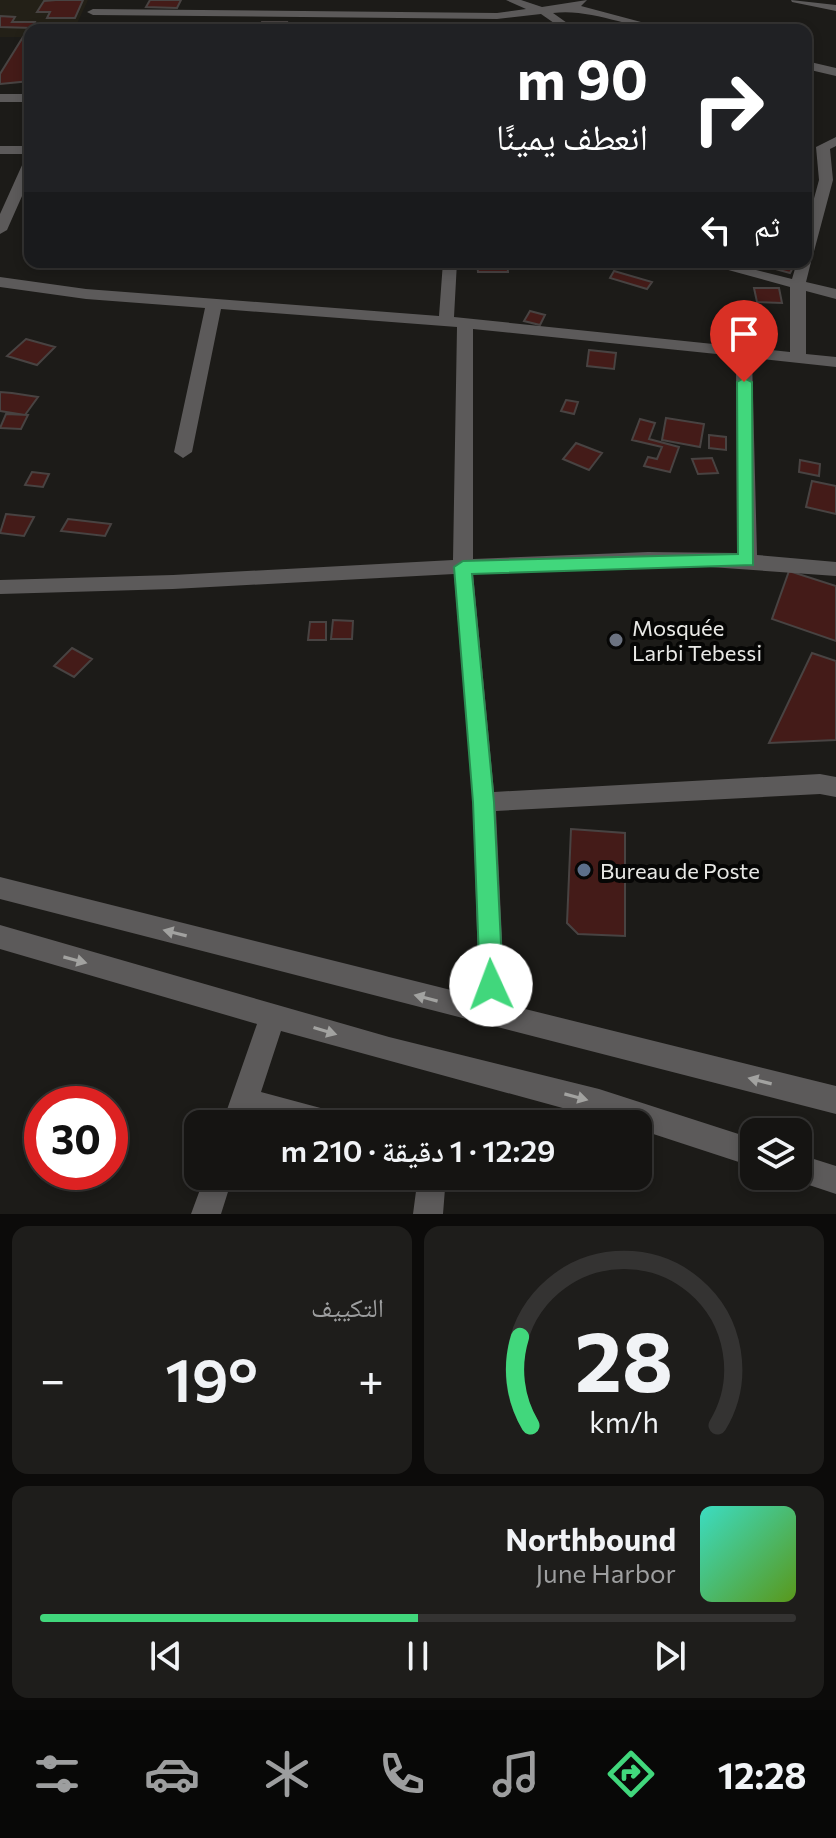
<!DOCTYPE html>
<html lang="ar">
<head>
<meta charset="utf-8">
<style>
	:root { --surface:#151412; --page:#1e1d1b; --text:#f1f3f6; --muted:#9d9e9f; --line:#343332; --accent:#41d77c }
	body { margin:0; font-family:Commissioner,"Noto Naskh Arabic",sans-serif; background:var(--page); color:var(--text); direction:rtl; height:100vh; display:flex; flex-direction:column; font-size:30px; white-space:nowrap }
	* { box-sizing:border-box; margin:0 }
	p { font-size:26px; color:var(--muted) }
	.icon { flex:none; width:44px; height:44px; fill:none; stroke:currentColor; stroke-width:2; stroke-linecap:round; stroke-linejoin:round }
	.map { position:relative; height:1214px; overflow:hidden; direction:ltr }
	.details { display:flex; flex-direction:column; gap:12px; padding:12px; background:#0c0b0a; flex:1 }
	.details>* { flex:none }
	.guide { position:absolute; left:24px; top:24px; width:788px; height:244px; border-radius:16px; box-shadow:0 4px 12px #0003,0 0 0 2px var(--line); direction:rtl; background:#202124; color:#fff; overflow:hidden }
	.fabs { position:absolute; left:740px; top:1118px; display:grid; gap:16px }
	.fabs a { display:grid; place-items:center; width:72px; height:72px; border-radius:16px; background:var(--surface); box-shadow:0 4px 12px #0003,0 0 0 2px var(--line); font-size:40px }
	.speed { position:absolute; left:24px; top:1086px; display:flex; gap:16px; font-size:40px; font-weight:700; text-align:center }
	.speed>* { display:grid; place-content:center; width:104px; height:104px; border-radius:50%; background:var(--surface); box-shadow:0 4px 12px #0003,0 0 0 2px var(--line); line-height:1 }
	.speed .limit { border:12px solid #d22; background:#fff; color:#111 }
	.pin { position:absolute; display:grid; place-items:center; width:68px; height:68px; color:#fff; margin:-82px -34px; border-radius:50% 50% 50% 0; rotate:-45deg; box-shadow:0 0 8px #0007 }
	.pin .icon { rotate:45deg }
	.me { position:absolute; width:88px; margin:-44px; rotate:358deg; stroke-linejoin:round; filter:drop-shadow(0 0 6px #0008) }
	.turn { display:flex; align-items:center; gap:28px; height:168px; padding:0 32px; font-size:36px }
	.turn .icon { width:104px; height:104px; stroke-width:2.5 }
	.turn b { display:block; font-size:56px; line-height:68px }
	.then { display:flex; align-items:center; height:76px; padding:0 32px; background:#0003; gap:16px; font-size:30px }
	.big { font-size:60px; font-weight:600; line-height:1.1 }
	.details .widget { flex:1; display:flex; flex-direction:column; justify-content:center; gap:12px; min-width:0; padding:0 28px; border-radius:16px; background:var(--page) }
	.details .dial { align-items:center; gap:0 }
	.dial svg { height:208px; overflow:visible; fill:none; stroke:var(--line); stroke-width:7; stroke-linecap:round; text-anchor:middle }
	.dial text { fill:var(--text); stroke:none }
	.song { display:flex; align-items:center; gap:24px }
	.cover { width:96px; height:96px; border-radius:12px; background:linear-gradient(135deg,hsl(170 70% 55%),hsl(90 70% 35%)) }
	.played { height:8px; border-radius:4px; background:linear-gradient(90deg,var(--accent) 50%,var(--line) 50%) }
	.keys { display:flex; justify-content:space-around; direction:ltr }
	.heat { display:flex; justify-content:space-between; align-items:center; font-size:44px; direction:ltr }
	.details .tiles { flex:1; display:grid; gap:12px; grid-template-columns:1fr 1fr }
	.widget:last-child { grid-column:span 2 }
	.trip { position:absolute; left:184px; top:1110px; width:468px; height:80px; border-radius:16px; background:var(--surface); box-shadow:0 4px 12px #0003,0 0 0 2px var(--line); font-weight:600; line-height:80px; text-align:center; direction:rtl }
	.tab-bar { display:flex; height:128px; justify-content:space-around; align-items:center; background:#080807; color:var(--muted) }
	.tab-bar .icon { width:56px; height:56px }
	.tab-bar .on { color:var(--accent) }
	.tab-bar b { font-size:36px; color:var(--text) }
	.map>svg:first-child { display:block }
	.built { fill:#232017 }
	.building { fill:#441b18; stroke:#484342; stroke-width:2 }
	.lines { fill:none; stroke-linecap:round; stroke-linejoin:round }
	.minor { fill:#5c5a5a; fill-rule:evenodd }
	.oneway { fill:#a2a2a0 }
	.route { fill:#41d77c; stroke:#2a8c51; stroke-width:2 }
	.worship-dot { fill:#6b7280; stroke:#060605; stroke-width:3 }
	.service-dot { fill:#5c6f8a; stroke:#060605; stroke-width:3 }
	.labels { text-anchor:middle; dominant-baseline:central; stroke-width:8; stroke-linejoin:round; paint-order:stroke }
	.poi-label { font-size:22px; fill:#e9e9e6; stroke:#060605; text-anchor:start }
</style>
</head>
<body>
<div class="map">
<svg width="836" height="1214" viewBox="0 0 836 1214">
	<rect width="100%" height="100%" fill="#1c1b18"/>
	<path class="built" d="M0 0H88L74 30H30V37H0Z"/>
	<path class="building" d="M56 0H83L75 18H47L50 12H37L44 1Z
		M150 0H181L177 8 146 7Z
		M0 16 15 17 12 22H35L33 28 0 27Z
		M262 22H287L285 30H260Z
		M23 37H30V81L0 84V74Z
		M477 262H507L508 272H478Z
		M750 262H796L790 273Z
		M614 271 652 282 647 289 610 278Z
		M754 288H779L782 303 757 302Z
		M530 311 545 315 540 325 524 321Z
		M26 339 55 347 37 365 7 356Z
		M589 350 616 353 614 369 587 366Z
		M0 392 12 393 38 397 25 415 0 411Z
		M566 400 578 402 574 414 561 411Z
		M6 414 28 415 21 429 0 428Z
		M666 418 704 424 700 447 662 440Z
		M640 419 655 423 649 439 679 447 670 472 644 466 648 457 657 459 662 447 632 440Z
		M709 435 726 437V450L709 448Z
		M576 443 602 453 589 470 563 459Z
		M712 458 718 473 698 474 692 459Z
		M800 460 820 464 819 476 799 472Z
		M32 472 49 474 43 487 25 485Z
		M812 481 836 486V514L806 507Z
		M6 514 34 517 24 536 0 533Z
		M68 519 111 524 105 536 61 531Z
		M789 571 836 586V641L772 619Z
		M333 620 353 621 352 639H331Z
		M310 622H326V640H308Z
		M72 648 92 659 74 677 54 666Z
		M812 653 836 661V740L769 743Z
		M571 829 625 833V936L578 934 567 923Z"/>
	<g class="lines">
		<path class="minor" d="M506 0H521L542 7 587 0 581 6 671 30C631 30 593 8 553 13L577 30H564L541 14 497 19 93 15 87 12 93 9 497 13 526 9Z
			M791 0 836 5V11L792 2Z
			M806 61 836 68V76L806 69Z
			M0 94H30V102H0Z
			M836 137V146L830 149 833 180 813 255 809 259 811 262 806 282 836 289V299L806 291V354L836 357V367L752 358 757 555 836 562V576L696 566 473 573 494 792 820 774 836 777V797L820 794 496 811 505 1004 836 1086V1114L0 899V877L479 997 473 802 454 574 173 589 0 594V580L173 575 453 560 457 327 221 309 192 452 183 458 174 452 205 308 86 299 0 287V277L86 289 439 316 443 262H457L454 317 790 352V287L699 262H724L792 279 797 262H806V228L819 180 816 147ZM473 329 736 356 737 553 648 552 473 559Z
			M0 146H30V154H0Z
			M30 159V178L7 230 0 234V214L23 163Z
			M0 925 389 1037 599 1089 754 1139V1167L638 1129V1124H621L281 1031 261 1092 328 1110 338 1114 342 1124H278L252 1117 250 1124H222L257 1024 0 949Z
			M798 1154 836 1166V1194L788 1178 798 1176Z
			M205 1176H233L221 1214H191Z
			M418 1176H446L443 1214H413Z"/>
	</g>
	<defs><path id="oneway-solid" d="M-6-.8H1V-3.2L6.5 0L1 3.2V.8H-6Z" transform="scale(2)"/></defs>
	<g class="oneway">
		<use href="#oneway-solid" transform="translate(175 933) rotate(-166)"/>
		<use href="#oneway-solid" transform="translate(75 960) rotate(15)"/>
		<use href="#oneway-solid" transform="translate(426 998) rotate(-165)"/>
		<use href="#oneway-solid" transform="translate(325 1031) rotate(17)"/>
		<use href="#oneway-solid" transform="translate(760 1081) rotate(-166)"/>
		<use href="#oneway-solid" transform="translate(576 1097) rotate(15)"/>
	</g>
	<path class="route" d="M744 378 752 382 753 565 472 574 494 802 503 985 499 993 491 996 483 993 480 985 473 802 454 567 463 561 738 554 737 382Z"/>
	<circle class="worship-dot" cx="616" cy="640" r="8"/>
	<circle class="service-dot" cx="584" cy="870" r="8"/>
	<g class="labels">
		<g class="poi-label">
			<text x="632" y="627">Mosquée<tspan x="632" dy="25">Larbi Tebessi</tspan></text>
			<text x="600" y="870">Bureau de Poste</text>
		</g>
	</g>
</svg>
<div class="fabs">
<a><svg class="icon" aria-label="layers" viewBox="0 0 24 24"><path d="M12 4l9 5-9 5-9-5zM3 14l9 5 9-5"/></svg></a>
</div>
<div class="speed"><div class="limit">30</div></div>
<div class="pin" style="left:744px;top:382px;background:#d93025"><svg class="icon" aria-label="arrive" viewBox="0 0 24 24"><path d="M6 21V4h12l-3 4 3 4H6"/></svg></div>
<svg class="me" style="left:491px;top:985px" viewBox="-20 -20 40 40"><circle r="19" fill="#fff"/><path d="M0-13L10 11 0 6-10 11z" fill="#41d77c"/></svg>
<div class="trip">12:29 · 1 دقيقة · 210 m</div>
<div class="guide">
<div class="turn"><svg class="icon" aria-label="right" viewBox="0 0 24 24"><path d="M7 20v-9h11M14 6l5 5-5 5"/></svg><div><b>90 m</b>انعطف يمينًا</div></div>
<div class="then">ثم<svg class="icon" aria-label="left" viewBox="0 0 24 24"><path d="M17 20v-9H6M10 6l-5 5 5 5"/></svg></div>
</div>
</div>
<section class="details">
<div class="tiles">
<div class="widget dial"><svg viewBox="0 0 100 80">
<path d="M14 69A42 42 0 1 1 86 69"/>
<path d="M14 69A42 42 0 0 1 10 35" stroke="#41d77c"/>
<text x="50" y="56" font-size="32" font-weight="700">28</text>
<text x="50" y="72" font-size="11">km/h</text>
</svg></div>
<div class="widget"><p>التكييف</p>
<div class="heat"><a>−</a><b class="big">19°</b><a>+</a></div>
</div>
<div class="widget">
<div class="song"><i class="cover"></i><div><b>Northbound</b><p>June Harbor</p></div></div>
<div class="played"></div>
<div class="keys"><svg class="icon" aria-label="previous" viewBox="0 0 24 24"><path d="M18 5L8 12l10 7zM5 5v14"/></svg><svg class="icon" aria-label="pause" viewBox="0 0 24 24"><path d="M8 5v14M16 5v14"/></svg><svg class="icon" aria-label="next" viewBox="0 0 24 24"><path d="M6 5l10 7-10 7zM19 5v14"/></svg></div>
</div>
</div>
</section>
<nav class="tab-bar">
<b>12:28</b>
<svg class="icon on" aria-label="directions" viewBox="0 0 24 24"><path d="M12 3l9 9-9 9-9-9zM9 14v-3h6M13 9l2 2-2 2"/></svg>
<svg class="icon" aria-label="music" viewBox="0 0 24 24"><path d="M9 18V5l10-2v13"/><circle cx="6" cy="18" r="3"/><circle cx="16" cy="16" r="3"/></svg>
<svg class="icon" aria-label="phone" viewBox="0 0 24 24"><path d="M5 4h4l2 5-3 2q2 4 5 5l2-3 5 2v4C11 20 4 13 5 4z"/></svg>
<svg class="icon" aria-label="climate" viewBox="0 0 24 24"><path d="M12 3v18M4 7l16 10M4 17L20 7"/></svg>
<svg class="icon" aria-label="car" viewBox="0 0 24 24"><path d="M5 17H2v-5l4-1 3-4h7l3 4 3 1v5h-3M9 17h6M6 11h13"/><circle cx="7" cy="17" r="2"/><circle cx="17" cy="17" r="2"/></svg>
<svg class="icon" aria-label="filters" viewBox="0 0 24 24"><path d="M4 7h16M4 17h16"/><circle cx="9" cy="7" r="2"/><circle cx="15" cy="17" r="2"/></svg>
</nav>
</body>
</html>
